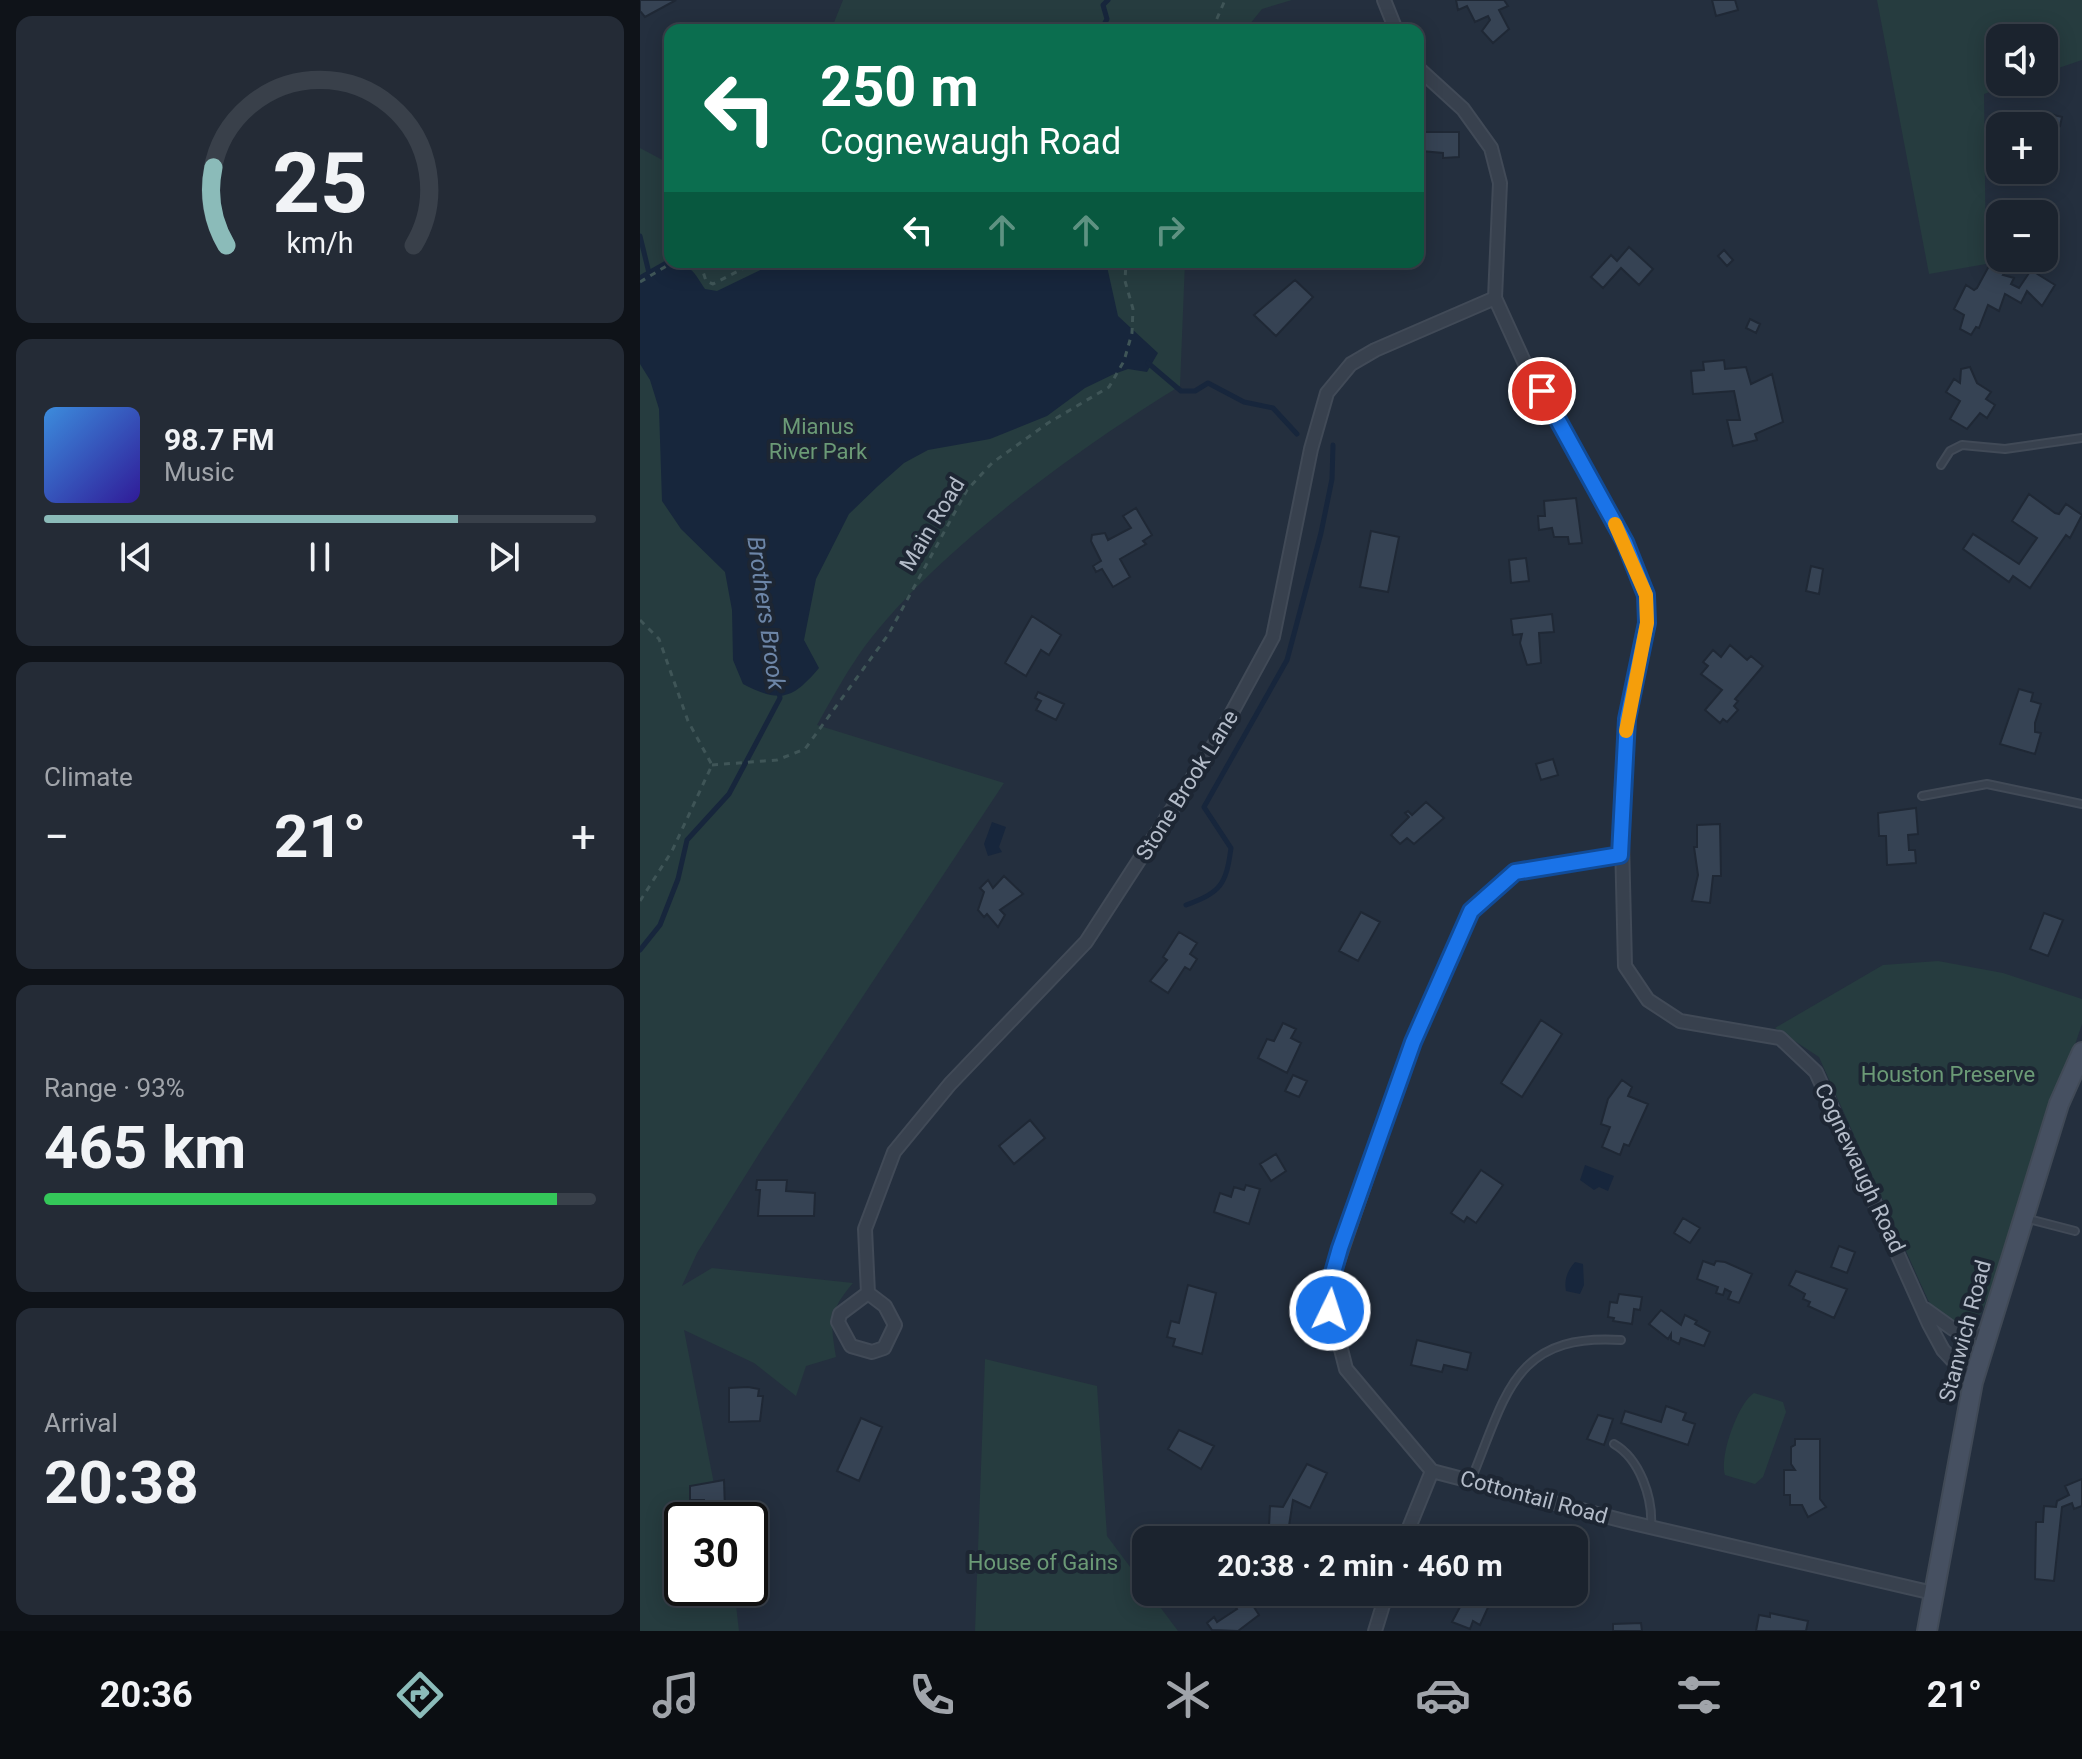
<!DOCTYPE html>
<html lang="en">
<head>
<meta charset="utf-8">
<style>
	:root { --surface:#1b232e; --page:#242b36; --text:#f1f3f6; --muted:#a0a4aa; --line:#39404a; --accent:#8bbbb9 }
	body { margin:0; font-family:Roboto,sans-serif; background:var(--page); color:var(--text); height:100vh; display:flex; flex-direction:column; font-size:30px; white-space:nowrap }
	* { box-sizing:border-box; margin:0 }
	p { font-size:26px; color:var(--muted) }
	.icon { flex:none; width:44px; height:44px; fill:none; stroke:currentColor; stroke-width:2; stroke-linecap:round; stroke-linejoin:round }
	.map { position:relative; flex:1; overflow:hidden }
	.details { display:flex; flex-direction:column; gap:16px; padding:16px; background:#0f1319; width:640px }
	.details>* { flex:none }
	.guide { position:absolute; left:24px; top:24px; width:760px; height:244px; border-radius:16px; box-shadow:0 4px 20px #0003,0 0 0 2px var(--line); background:#0b6e4f; color:#fff; overflow:hidden }
	.fabs { position:absolute; left:1346px; top:24px; display:grid; gap:16px }
	.fabs a { display:grid; place-items:center; width:72px; height:72px; border-radius:16px; background:var(--surface); box-shadow:0 4px 20px #0003,0 0 0 2px var(--line); font-size:40px }
	.speed { position:absolute; left:24px; top:1502px; display:flex; gap:16px; font-size:40px; font-weight:700; text-align:center }
	.speed>* { display:grid; place-content:center; width:104px; height:104px; border-radius:50%; background:var(--surface); box-shadow:0 4px 20px #0003,0 0 0 2px var(--line); line-height:1 }
	.speed .limit { border:4px solid #111; border-radius:12px; background:#fff; color:#111 }
	.pin { position:absolute; display:grid; place-items:center; width:68px; height:68px; color:#fff; margin:-34px; border:4px solid #fff; border-radius:50%; box-shadow:0 2px 8px #0007 }
	.me { position:absolute; width:88px; margin:-44px; rotate:4deg; stroke-linejoin:round; filter:drop-shadow(0 0 6px #0008) }
	.turn { display:flex; align-items:center; gap:28px; height:168px; padding:0 24px; font-size:36px }
	.turn .icon { width:104px; height:104px; stroke-width:2.5 }
	.turn b { display:block; font-size:56px; line-height:68px }
	.lanes { display:flex; align-items:center; height:76px; padding:0 24px; background:#0003; justify-content:center; gap:40px; direction:ltr }
	.lanes .off { opacity:.35 }
	.big { font-size:60px; font-weight:700; line-height:1.1 }
	.details .widget { flex:1; display:flex; flex-direction:column; justify-content:center; gap:12px; min-width:0; padding:0 28px; border-radius:16px; background:var(--page) }
	.details .dial { align-items:center; gap:0 }
	.dial svg { height:208px; overflow:visible; fill:none; stroke:var(--line); stroke-width:7; stroke-linecap:round; text-anchor:middle }
	.dial text { fill:var(--text); stroke:none }
	.song { display:flex; align-items:center; gap:24px }
	.cover { width:96px; height:96px; border-radius:12px; background:linear-gradient(135deg,hsl(210 70% 55%),hsl(250 70% 35%)) }
	.played { height:8px; border-radius:4px; background:linear-gradient(90deg,var(--accent) 75%,var(--line) 75%) }
	.keys { display:flex; justify-content:space-around; direction:ltr }
	.heat { display:flex; justify-content:space-between; align-items:center; font-size:44px; direction:ltr }
	.charge { height:12px; border-radius:6px; background:linear-gradient(90deg,#34c759 93%,var(--line) 0) }
	.trip { position:absolute; left:492px; top:1526px; width:456px; height:80px; border-radius:16px; background:var(--surface); box-shadow:0 4px 20px #0003,0 0 0 2px var(--line); font-weight:700; line-height:80px; text-align:center }
	.menu { display:flex; height:128px; justify-content:space-around; align-items:center; background:#0b0e12; color:var(--muted) }
	.menu .icon { width:56px; height:56px }
	.menu .selected { color:var(--accent) }
	.menu b { font-size:36px; color:var(--text) }
	main { display:flex; flex:1; min-height:0 }
	.map>svg:first-child { display:block }
	.green { fill:#263c3f }
	.water { fill:#17263c }
	.lines { fill:none; stroke-linecap:round; stroke-linejoin:round }
	.stream { stroke:#17263c; stroke-width:5 }
	.building { fill:#364354; stroke:#1f2835; stroke-width:2 }
	.lane-casing { stroke:#414a57; stroke-width:10 }
	.street-casing { stroke:#414a57; stroke-width:16 }
	.secondary-casing { stroke:#414a57; stroke-width:22 }
	.path { stroke:#3f5557; stroke-width:3; stroke-dasharray:6 6; stroke-linecap:butt }
	.lane { stroke:#38414e; stroke-width:6 }
	.street { stroke:#38414e; stroke-width:12 }
	.secondary { stroke:#465061; stroke-width:18 }
	.route-casing { stroke:#114b97; stroke-width:20 }
	.route { stroke:#1a73e8; stroke-width:14 }
	.slow { stroke:#f59e0b; stroke-width:14 }
	.labels { text-anchor:middle; dominant-baseline:central; stroke-width:8; stroke-linejoin:round; paint-order:stroke }
	.park-label { font-size:22px; fill:#6b9a76; stroke:#1d2633 }
	.street-label { font-size:22px; fill:#b4bcc9; stroke:#1d2633 }
	.water-label { font-size:24px; font-style:italic; fill:#6d86a8; stroke:#1d2633 }
</style>
</head>
<body>
<main>
<section class="details">
<div class="widget dial"><svg viewBox="0 0 100 80">
<path d="M14 69A42 42 0 1 1 86 69"/>
<path d="M14 69A42 42 0 0 1 9 39" stroke="#8bbbb9"/>
<text x="50" y="56" font-size="32" font-weight="700">25</text>
<text x="50" y="72" font-size="11">km/h</text>
</svg></div>
<div class="widget">
<div class="song"><i class="cover"></i><div><b>98.7 FM</b><p>Music</p></div></div>
<div class="played"></div>
<div class="keys"><svg class="icon" aria-label="previous" viewBox="0 0 24 24"><path d="M18 5L8 12l10 7zM5 5v14"/></svg><svg class="icon" aria-label="pause" viewBox="0 0 24 24"><path d="M8 5v14M16 5v14"/></svg><svg class="icon" aria-label="next" viewBox="0 0 24 24"><path d="M6 5l10 7-10 7zM19 5v14"/></svg></div>
</div>
<div class="widget"><p>Climate</p>
<div class="heat"><a>−</a><b class="big">21°</b><a>+</a></div>
</div>
<div class="widget"><p>Range · 93%</p><b class="big">465 km</b><div class="charge"></div></div>
<div class="widget"><p>Arrival</p><b class="big">20:38</b></div>
</section>
<div class="map">
<svg width="1442" height="1631" viewBox="0 0 1442 1631">
	<rect width="100%" height="100%" fill="#242f3e"/>
	<path class="green" d="M203 0H652L622 9 605 30H191Z
		M1237 0H1442V60L1404 73V38H1360V82H1378L1344 94 1346 264 1289 274Z
		M0 148 30 164V262H545L540 386C437 449 286 558 218 656 203 678 190 702 177 725L364 783 122 1149 57 1253 42 1286 72 1268 213 1283C189 1311 190 1321 196 1357L166 1366 156 1396 114 1363 44 1330 81 1520H42V1588H94L99 1631H0Z
		M1298 961 1363 973 1442 999V1024L1352 1288 1341 1314 1320 1324 1296 1311 1288 1300 1179 1057 1135 1028 1243 965Z
		M345 1359 457 1386 467 1536 538 1631H335Z
		M1114 1393 1143 1402 1146 1412 1123 1477 1115 1484 1085 1475C1079 1457 1098 1403 1114 1393Z"/>
	<path class="water" d="M30 258V262C50 262 55 274 65 289L77 291 137 262H466L478 316 518 353 507 372 488 369 474 374 445 388 407 416 350 439 288 450 264 463 238 486 209 514 176 579 164 640 179 668C152 700 140 703 103 684L93 660 92 610 85 572 41 529 22 501 19 409 10 380 0 364V275Z
		M352 822 366 827 359 847 362 852 348 856 344 844Z
		M945 1165 974 1176 968 1191 959 1187 954 1190 940 1180Z
		M935 1262 943 1264 944 1285 940 1294 926 1291C924 1280 927 1271 935 1262Z"/>
	<g class="lines">
		<path class="stream" d="M461 30 467 19 463 5 468 0
			M0 236 9 273
			M508 363 541 391H555L568 383 604 402 633 408 657 434
			M546 905C581 892 586 885 591 848L564 807 647 660 681 533 692 479 693 445
			M0 950 20 925 38 879 47 840 89 794 140 698 139 692"/>
	</g>
	<path class="building" d="M0 0H36L5 17 0 11Z
		M816 0H864L868 6 859 10 869 29 853 43 842 31 850 20 848 16 835 22 827 6 818 10Z
		M1072 0H1095L1098 10 1076 16Z
		M1410 114 1422 117 1420 126 1409 124Z
		M782 132H819V157L803 158V153L781 151Z
		M989 247 1013 269 999 285 981 268 963 288 951 277 971 255 977 261Z
		M1084 250 1093 260 1087 266 1078 256Z
		M1349 266 1366 271 1363 275 1374 278 1371 284 1379 288 1391 270 1415 285 1402 306 1387 291 1381 303 1365 294 1359 311 1348 305 1339 328 1336 327 1331 335 1320 329 1324 315 1314 309 1326 285 1334 290 1337 288Z
		M655 280 673 297 636 336 614 315Z
		M1110 319 1120 324 1116 333 1106 328Z
		M1084 360 1085 369 1106 367 1111 384 1132 374 1143 422 1115 434 1117 440 1093 446 1087 420H1100L1094 391 1053 394 1051 371 1064 370 1063 362Z
		M1330 367 1337 383 1351 392 1346 399 1355 405 1347 418 1340 413 1327 429 1310 419 1320 401 1306 392 1314 379 1320 383 1321 369Z
		M1389 494 1415 513 1419 514 1426 504 1442 515 1430 538 1426 535 1390 588 1373 576 1369 582 1323 549 1333 534 1379 564 1397 538 1372 521Z
		M936 498 942 543 929 544 928 537H914L912 528 899 530 898 516H905L904 501Z
		M496 508 512 535 503 541 506 544 480 559 490 577 473 587 462 569 456 572 453 566 461 561 451 541 452 535 465 533 468 540 491 528 483 516Z
		M731 531 759 537 748 592 720 587Z
		M886 558 889 581 871 583 869 560Z
		M1171 566 1183 569 1179 594 1166 591Z
		M912 614 914 632 899 633 901 663 887 665 880 643 882 634 873 635 871 619Z
		M392 616 421 635 409 655 401 650 386 676 365 663Z
		M1090 645 1107 660 1111 656 1123 666 1095 699 1098 701 1094 706 1098 710 1087 722 1083 719 1080 723 1065 710 1082 690 1061 674 1068 666 1063 662 1073 650 1081 657Z
		M1379 689 1393 693 1391 701 1401 704 1395 723V732L1401 733 1395 754 1360 744Z
		M398 692 424 704 416 720 396 710 401 701 395 698Z
		M913 759 918 775 901 780 896 764Z
		M786 802 804 818 774 844 767 838 760 844 751 835 769 817 765 813 768 811 772 815Z
		M1276 808 1278 834 1268 835 1269 850H1275L1276 863 1247 865 1246 836H1239L1238 813Z
		M1080 824 1081 876H1073L1070 903 1052 901 1058 875 1054 847H1057V825Z
		M364 876 383 894 360 910 365 915 358 927 347 914 344 917 338 910 344 892 340 888 348 880 353 888Z
		M721 912 740 922 718 961 699 951Z
		M1404 913 1423 920 1408 956 1390 949Z
		M539 932 557 943 550 954 557 959 550 970 545 967 528 993 510 981 527 960 523 957Z
		M901 1020 922 1034 882 1097 861 1083Z
		M643 1023 656 1029 651 1038 661 1043 647 1073 618 1058 627 1039 634 1041Z
		M653 1075 667 1081 659 1097 645 1091Z
		M982 1080 992 1087 988 1096 1008 1104 989 1146 984 1144 980 1155 962 1147 970 1127 961 1124 968 1099Z
		M390 1120 405 1138 374 1164 359 1146Z
		M636 1154 646 1171 631 1181 620 1164Z
		M841 1170 863 1185 836 1223 827 1217 824 1222 811 1213Z
		M117 1180H147L146 1191 175 1193 174 1216H118L120 1190H116Z
		M606 1185 620 1189 609 1224 574 1212 580 1193 591 1197 594 1187 604 1190Z
		M1043 1218 1060 1228 1050 1243 1034 1233Z
		M1199 1246 1215 1252 1207 1273 1191 1267Z
		M1063 1261 1074 1265 1076 1261 1085 1262 1112 1274 1099 1303 1088 1299 1091 1292 1085 1289 1083 1295 1076 1293 1078 1287 1057 1279Z
		M1156 1271 1207 1289 1194 1318 1168 1306 1170 1302 1163 1299 1165 1294 1149 1285Z
		M548 1285 576 1293 562 1354 533 1346 535 1339 527 1337 531 1321 539 1323Z
		M979 1294 1002 1297 1000 1310 994 1309 992 1324 973 1321 974 1318 968 1317 970 1302 977 1303Z
		M1021 1310 1041 1325 1045 1315 1057 1321 1055 1324 1070 1332 1064 1346 1041 1338 1039 1344 1031 1340V1334L1028 1339 1009 1324Z
		M777 1340 831 1353 827 1370 804 1365 802 1372 771 1365Z
		M108 1387 119 1389 118 1396H123L120 1421 89 1422V1388Z
		M1026 1406 1046 1413 1043 1420 1055 1424 1048 1445 981 1423 985 1411 1021 1422Z
		M958 1415 973 1419 964 1445 947 1439Z
		M221 1418 242 1427 219 1481 197 1471Z
		M539 1430 574 1446 561 1469 528 1449Z
		M1155 1439H1180V1499L1186 1507 1168 1517 1162 1505H1150V1495H1144V1470H1155L1151 1464V1447L1155 1445Z
		M667 1464 687 1473 670 1508 653 1500 649 1526H629L630 1506 643 1507Z
		M1442 1479V1506L1434 1509 1432 1503 1422 1507 1414 1581 1395 1579 1396 1522H1403L1404 1506 1416 1507 1417 1501 1429 1495 1425 1486Z
		M84 1480 85 1509 92 1520H64L60 1507H64V1500H50V1486Z
		M828 1592H855L840 1625 833 1621 830 1629 812 1622Z
		M605 1593 619 1615 598 1631 572 1630 567 1623 574 1617 577 1622 597 1609 592 1602Z
		M1130 1613 1168 1621 1166 1631H1116L1119 1615 1130 1617Z
		M1001 1623 1002 1631H973V1624Z"/>
	<g class="lines">
		<g class="lane-casing">
			<path id="lane" d="M1301 465 1310 451 1322 445 1365 449 1442 438
				M1282 796 1347 784 1442 804
				M1385 1218 1435 1231
				M974 1444C1000 1459 1013 1498 1011 1527
				M831 1480C866 1396 873 1333 981 1340"/>
		</g>
		<g class="street-casing">
			<path id="street" d="M744 0 756 30
				M778 68 823 109 851 148 860 183 855 298 886 366 985 542 1006 595 1007 623 987 719 981 799 985 966 1008 1000 1040 1021 1140 1038 1176 1072 1289 1324 1303 1350 1333 1382
				M980 855 875 872 831 911 773 1042 687 1294 706 1369 792 1471 984 1521 1293 1593
				M228 1293 200 1314 198 1322 211 1346 232 1352 244 1348 255 1325 245 1306 228 1293 225 1229 254 1152 310 1084 446 942 577 740 633 637 671 449 687 393 711 364 735 350 855 298
				M1285 1309 1313 1329 1345 1336
				M764 1540 792 1471
				M735 1631 747 1592"/>
		</g>
		<g class="secondary-casing">
			<path id="secondary" d="M1287 1631 1333 1382 1419 1104 1442 1052"/>
		</g>
		<path class="path" d="M572 30 585 0
			M60 262 66 281 73 284 116 262
			M0 282 33 262
			M0 620 19 639 48 721 72 765
			M72 765 137 760 165 749 248 635 327 490 352 463 408 423 469 387 484 361 492 333 493 309 485 281 486 262
			M0 901 32 851 72 765"/>
		<use href="#lane" class="lane"/>
		<use href="#street" class="street"/>
		<use href="#secondary" class="secondary"/>
	</g>
	<g class="lines">
		<g class="route-casing">
			<path id="route" d="M690 1310 687 1294 700 1248 773 1042 831 911 875 872 980 855 987 719 1007 623 1006 595 985 542 902 391"/>
		</g>
		<use href="#route" class="route"/>
		<path class="slow" d="M975 524 1006 595 1007 623 986 731"/>
	</g>
	<g class="labels">
		<g class="park-label">
			<text x="178" y="426">Mianus<tspan x="178" dy="25">River Park</tspan></text>
			<text x="1308" y="1074">Houston Preserve</text>
			<text x="403" y="1562">House of Gains</text>
		</g>
		<g class="street-label">
			<text transform="translate(292 524) rotate(-59)">Main Road</text>
			<text transform="translate(547 785) rotate(-58)">Stone Brook Lane</text>
			<text transform="translate(1220 1168) rotate(65)">Cognewaugh Road</text>
			<text transform="translate(1325 1331) rotate(-75)">Stanwich Road</text>
			<text transform="translate(894 1497) rotate(15)">Cottontail Road</text>
		</g>
		<g class="water-label">
			<text transform="translate(126 613) rotate(82)">Brothers Brook</text>
		</g>
	</g>
</svg>
<div class="fabs">
<a><svg class="icon" aria-label="sound" viewBox="0 0 24 24"><path d="M4 9h4l5-4v14l-5-4H4zM17 9q2 3 0 6"/></svg></a>
<a>+</a>
<a>−</a>
</div>
<div class="speed"><div class="limit">30</div></div>
<div class="pin" style="left:902px;top:391px;background:#d93025"><svg class="icon" aria-label="arrive" viewBox="0 0 24 24"><path d="M6 21V4h12l-3 4 3 4H6"/></svg></div>
<svg class="me" style="left:690px;top:1310px" viewBox="-20 -20 40 40"><circle r="17" fill="#1a73e8" stroke="#fff" stroke-width="3"/><path d="M0-11L8 9 0 5-8 9z" fill="#fff"/></svg>
<div class="trip">20:38 · 2 min · 460 m</div>
<div class="guide">
<div class="turn"><svg class="icon" aria-label="left" viewBox="0 0 24 24"><path d="M17 20v-9H6M10 6l-5 5 5 5"/></svg><div><b>250 m</b>Cognewaugh Road</div></div>
<div class="lanes"><svg class="icon" aria-label="left" viewBox="0 0 24 24"><path d="M17 20v-9H6M10 6l-5 5 5 5"/></svg><svg class="icon off" aria-label="ahead" viewBox="0 0 24 24"><path d="M12 20V5M6 11l6-6 6 6"/></svg><svg class="icon off" aria-label="ahead" viewBox="0 0 24 24"><path d="M12 20V5M6 11l6-6 6 6"/></svg><svg class="icon off" aria-label="right" viewBox="0 0 24 24"><path d="M7 20v-9h11M14 6l5 5-5 5"/></svg></div>
</div>
</div>
</main>
<nav class="menu">
<b>20:36</b>
<svg class="icon selected" aria-label="directions" viewBox="0 0 24 24"><path d="M12 3l9 9-9 9-9-9zM9 14v-3h6M13 9l2 2-2 2"/></svg>
<svg class="icon" aria-label="music" viewBox="0 0 24 24"><path d="M9 18V5l10-2v13"/><circle cx="6" cy="18" r="3"/><circle cx="16" cy="16" r="3"/></svg>
<svg class="icon" aria-label="phone" viewBox="0 0 24 24"><path d="M5 4h4l2 5-3 2q2 4 5 5l2-3 5 2v4C11 20 4 13 5 4z"/></svg>
<svg class="icon" aria-label="climate" viewBox="0 0 24 24"><path d="M12 3v18M4 7l16 10M4 17L20 7"/></svg>
<svg class="icon" aria-label="car" viewBox="0 0 24 24"><path d="M5 17H2v-5l4-1 3-4h7l3 4 3 1v5h-3M9 17h6M6 11h13"/><circle cx="7" cy="17" r="2"/><circle cx="17" cy="17" r="2"/></svg>
<svg class="icon" aria-label="filters" viewBox="0 0 24 24"><path d="M4 7h16M4 17h16"/><circle cx="9" cy="7" r="2"/><circle cx="15" cy="17" r="2"/></svg>
<b>21°</b>
</nav>
</body>
</html>
